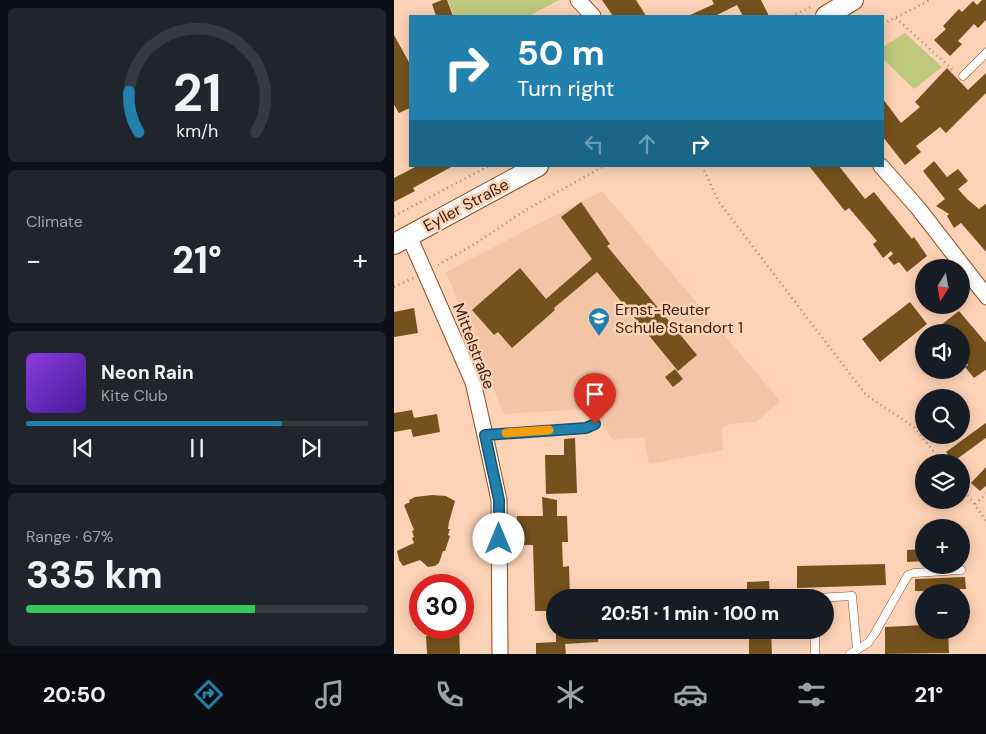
<!DOCTYPE html>
<html lang="en">
<head>
<meta charset="utf-8">
<style>
	:root { --surface:#171b24; --page:#20242c; --text:#f1f3f6; --muted:#9ea1a6; --line:#363941; --accent:#2180ac }
	body { margin:0; font-family:"DM Sans",sans-serif; background:var(--page); color:var(--text); height:100vh; display:flex; flex-direction:column; font-size:19px; white-space:nowrap }
	* { box-sizing:border-box; margin:0 }
	p { font-size:16px; color:var(--muted) }
	.icon { flex:none; width:28px; height:28px; fill:none; stroke:currentColor; stroke-width:2; stroke-linecap:round; stroke-linejoin:round }
	.map { position:relative; flex:1; overflow:hidden }
	.panel { display:flex; flex-direction:column; gap:8px; padding:8px; background:#0d0f14; width:394px }
	.panel>* { flex:none }
	.guide { position:absolute; left:15px; top:15px; width:475px; height:152px; border-radius:0px; box-shadow:0 2px 12px #0003; background:#2180ac; color:#fff; overflow:hidden }
	.needle { width:32px; rotate:191deg }
	.buttons { position:absolute; left:521px; top:259px; display:grid; gap:10px }
	.buttons a { display:grid; place-items:center; width:55px; height:55px; border-radius:50%; background:var(--surface); box-shadow:0 2px 12px #0003; font-size:25px }
	.speed { position:absolute; left:15px; top:574px; display:flex; gap:10px; font-size:25px; font-weight:700; text-align:center }
	.speed>* { display:grid; place-content:center; width:65px; height:65px; border-radius:50%; background:var(--surface); box-shadow:0 2px 12px #0003; line-height:1 }
	.speed .limit { border:8px solid #d22; background:#fff; color:#111 }
	.pin { position:absolute; display:grid; place-items:center; width:42px; height:42px; color:#fff; margin:-51px -21px; border-radius:50% 50% 50% 0; rotate:-45deg; box-shadow:0 0 5px #0007 }
	.pin .icon { rotate:45deg }
	.me { position:absolute; width:55px; margin:-28px; rotate:0deg; stroke-linejoin:round; filter:drop-shadow(0 0 4px #0008) }
	.turn { display:flex; align-items:center; gap:18px; height:105px; padding:0 25px; font-size:22px }
	.turn .icon { width:65px; height:65px; stroke-width:2.5 }
	.turn b { display:block; font-size:35px; line-height:42px }
	.lanes { display:flex; align-items:center; height:48px; padding:0 25px; background:#0003; justify-content:center; gap:25px; direction:ltr }
	.lanes .off { opacity:.35 }
	.big { font-size:38px; font-weight:800; line-height:1.1 }
	.panel .tile { flex:1; display:flex; flex-direction:column; justify-content:center; gap:8px; min-width:0; padding:0 18px; border-radius:8px; background:var(--page) }
	.panel .dial { align-items:center; gap:0 }
	.dial svg { height:130px; overflow:visible; fill:none; stroke:var(--line); stroke-width:7; stroke-linecap:round; text-anchor:middle }
	.dial text { fill:var(--text); stroke:none }
	.song { display:flex; align-items:center; gap:15px }
	.cover { width:60px; height:60px; border-radius:8px; background:linear-gradient(135deg,hsl(270 70% 55%),hsl(260 70% 35%)) }
	.played { height:5px; border-radius:2px; background:linear-gradient(90deg,var(--accent) 75%,var(--line) 75%) }
	.keys { display:flex; justify-content:space-around; direction:ltr }
	.heat { display:flex; justify-content:space-between; align-items:center; font-size:28px; direction:ltr }
	.charge { height:8px; border-radius:4px; background:linear-gradient(90deg,#34c759 67%,var(--line) 0) }
	.trip { position:absolute; left:152px; top:589px; width:288px; height:50px; border-radius:25px; background:var(--surface); box-shadow:0 2px 12px #0003; font-weight:800; line-height:50px; text-align:center }
	.menu { display:flex; height:80px; justify-content:space-around; align-items:center; background:#090b0e; color:var(--muted) }
	.menu .icon { width:35px; height:35px }
	.menu .active { color:var(--accent) }
	.menu b { font-size:22px; color:var(--text) }
	main { display:flex; flex:1; min-height:0 }
	.map>svg:first-child { display:block }
	.built { fill:#f3c4a6 }
	.green { fill:#bfc87d }
	.building { fill:#75521d }
	.lines { fill:none; stroke-linecap:round; stroke-linejoin:round }
	.lane-casing { stroke:#8c4e1f; stroke-width:9 }
	.street-casing { stroke:#8c4e1f; stroke-width:17 }
	.secondary-casing { stroke:#8c4e1f; stroke-width:22 }
	.path { stroke:#ab876f; stroke-width:2.5; stroke-dasharray:1 4; stroke-linecap:butt }
	.lane { stroke:#fff; stroke-width:8 }
	.street { stroke:#fff; stroke-width:15 }
	.secondary { stroke:#fff; stroke-width:20 }
	.route-casing { stroke:#155370; stroke-width:12 }
	.route { stroke:#2180ac; stroke-width:9 }
	.slow { stroke:#f59e0b; stroke-width:9 }
	.labels { text-anchor:middle; dominant-baseline:central; stroke-width:5; stroke-linejoin:round; paint-order:stroke }
	.street-label { font-size:16px; fill:#3c210e; stroke:#fdd2b6 }
	.poi-label { font-size:16px; fill:#3c210e; stroke:#fdd2b6; text-anchor:start }
</style>
</head>
<body>
<main>
<section class="panel">
<div class="tile dial"><svg viewBox="0 0 100 80">
<path d="M14 69A42 42 0 1 1 86 69"/>
<path d="M14 69A42 42 0 0 1 8 44" stroke="#2180ac"/>
<text x="50" y="56" font-size="32" font-weight="700">21</text>
<text x="50" y="72" font-size="11">km/h</text>
</svg></div>
<div class="tile"><p>Climate</p>
<div class="heat"><a>−</a><b class="big">21°</b><a>+</a></div>
</div>
<div class="tile">
<div class="song"><i class="cover"></i><div><b>Neon Rain</b><p>Kite Club</p></div></div>
<div class="played"></div>
<div class="keys"><svg class="icon" aria-label="previous" viewBox="0 0 24 24"><path d="M18 5L8 12l10 7zM5 5v14"/></svg><svg class="icon" aria-label="pause" viewBox="0 0 24 24"><path d="M8 5v14M16 5v14"/></svg><svg class="icon" aria-label="next" viewBox="0 0 24 24"><path d="M6 5l10 7-10 7zM19 5v14"/></svg></div>
</div>
<div class="tile"><p>Range · 67%</p><b class="big">335 km</b><div class="charge"></div></div>
</section>
<div class="map">
<svg width="593" height="654" viewBox="0 0 593 654">
	<rect width="100%" height="100%" fill="#fdd2b6"/>
	<path class="built" d="M208 191 386 401 362 422 335 424 328 428 329 450 255 464 250 437 219 440 194 409 123 413 110 415 52 272Z"/>
	<path class="green" d="M54 0H165L135 16H60Z
		M511 33 548 67 520 89 489 59V47Z"/>
	<path class="building" d="M48 0H53L59 16H42L38 4Z
		M208 0H242L252 16H219Z
		M318 0H367L375 16H349L343 5 321 16H294L320 4Z
		M588 0H593V19L584 28 580 24 564 41 568 44 556 56 540 40 552 29 549 26 565 9 568 12 579 1 583 5Z
		M0 35 16 64V108L5 113 0 105Z
		M553 68 574 90 593 72V92L552 133 546 127 522 146 527 152 511 165 489 137V99L507 123 526 107 521 102Z
		M540 161 553 177 564 169 574 181 564 189 573 199 585 209 593 203V253L567 223 560 228 553 216 555 214 542 206 551 199 529 171Z
		M23 166H59L19 188 21 191 0 202V178Z
		M415 166H445L471 199 480 192 518 239 520 237 533 256 513 272 505 262 500 265 494 258 499 254 497 251 489 258 479 244 483 241 455 208 451 211Z
		M187 202 216 244 213 246 303 355 284 371 203 272 160 308 161 310 118 348 104 332 100 335 78 310 126 268 152 299 198 259 167 217Z
		M516 302 533 324 486 362 468 339Z
		M20 308 24 333 0 337V312Z
		M565 311 593 344V369L580 378 571 367 574 365 568 358V332H538Z
		M281 369 289 379 279 387 271 377Z
		M18 410 20 418 43 414 46 432 19 437 17 429 0 432V413Z
		M593 422V437L559 462 552 452Z
		M181 438 183 493 152 494 151 455H170V439Z
		M593 466V485L586 491 577 483Z
		M38 495 52 496 61 501 55 522 54 529H56L54 535 56 536 51 551H49L45 563 41 566 34 567 26 560 9 566 5 560 3 551 20 543 18 538 20 537 18 531 20 530 10 505 16 502 15 500 21 497Z
		M148 497 163 500V516H173L174 542H168L169 567 175 566 176 598H161V611H141L139 545H124L123 516H149Z
		M530 549V561L513 562V550Z
		M491 564 492 585 403 588V566Z
		M571 577 572 589H566V592L521 591V579Z
		M375 581 376 598H353V582Z
		M530 625V630H554L555 653 491 654V627Z
		M48 628H65L66 654H33L32 636H48Z
		M162 630H204V642L171 644 172 654H142V643L162 642Z
		M355 630H377L378 654H355Z"/>
	<g class="lines">
		<g class="lane-casing">
			<path id="lane" d="M569 76 593 52
				M91 435 192 429 201 424
				M422 598 458 596 463 650
				M421 654V630
				M456 654 474 643 481 633 514 575 520 573 567 570"/>
		</g>
		<g class="street-casing">
			<path id="street" d="M184 0 199 16
				M487 166 524 208 593 297
				M15 236 79 382 91 435 105 500 106 654"/>
		</g>
		<g class="secondary-casing">
			<path id="secondary" d="M432 16 459 0
				M0 244 144 166"/>
		</g>
		<path class="path" d="M397 16 417 7
			M502 18 561 72
			M489 24 536 0
			M308 166 325 202 472 395 520 427 548 462
			M0 216 95 166
			M44 265 79 245 130 211 210 166
			M0 287 19 278
			M568 487 593 522
			M581 504 593 493"/>
		<use href="#lane" class="lane"/>
		<use href="#street" class="street"/>
		<use href="#secondary" class="secondary"/>
	</g>
	<g class="lines">
		<g class="route-casing">
			<path id="route" d="M105 539V500L91 435 192 428 201 424"/>
		</g>
		<use href="#route" class="route"/>
		<path class="slow" d="M112 433 155 430"/>
	</g>
	<defs>
		<g id="school-pin" transform="scale(1.125)"><path d="M0 17L-7.5 6A9.5 9.5 0 1 1 7.5 6Z" fill="#2180ac" stroke="#fdd2b6"/><path d="M0-5L7-2L0 1L-7-2ZM-4 1L0 2.5L4 1V4Q0 6-4 4Z" fill="#fff"/></g>
	</defs>
	<g fill-rule="evenodd">
		<use href="#school-pin" x="205" y="318"/>
	</g>
	<g class="labels">
		<g class="street-label">
			<text transform="translate(72 205) rotate(-28)">Eyller Straße</text>
			<text transform="translate(80 346) rotate(69)">Mittelstraße</text>
		</g>
		<g class="poi-label">
			<text x="221" y="309">Ernst-Reuter<tspan x="221" dy="18">Schule Standort 1</tspan></text>
		</g>
	</g>
</svg>
<div class="buttons">
<a><svg class="needle" viewBox="-14 -14 28 28"><path d="M0-13l5 13h-10z" fill="#e53935"/><path d="M0 13l5-13h-10z" fill="#9ea1a6"/></svg></a>
<a><svg class="icon" aria-label="sound" viewBox="0 0 24 24"><path d="M4 9h4l5-4v14l-5-4H4zM17 9q2 3 0 6"/></svg></a>
<a><svg class="icon" aria-label="search" viewBox="0 0 24 24"><circle cx="10" cy="10" r="6"/><path d="M15 15l6 6"/></svg></a>
<a><svg class="icon" aria-label="layers" viewBox="0 0 24 24"><path d="M12 4l9 5-9 5-9-5zM3 14l9 5 9-5"/></svg></a>
<a>+</a>
<a>−</a>
</div>
<div class="speed"><div class="limit">30</div></div>
<div class="pin" style="left:201px;top:424px;background:#d93025"><svg class="icon" aria-label="arrive" viewBox="0 0 24 24"><path d="M6 21V4h12l-3 4 3 4H6"/></svg></div>
<svg class="me" style="left:105px;top:539px" viewBox="-20 -20 40 40"><circle r="19" fill="#fff"/><path d="M0-13L10 11 0 6-10 11z" fill="#2180ac"/></svg>
<div class="trip">20:51 · 1 min · 100 m</div>
<div class="guide">
<div class="turn"><svg class="icon" aria-label="right" viewBox="0 0 24 24"><path d="M7 20v-9h11M14 6l5 5-5 5"/></svg><div><b>50 m</b>Turn right</div></div>
<div class="lanes"><svg class="icon off" aria-label="left" viewBox="0 0 24 24"><path d="M17 20v-9H6M10 6l-5 5 5 5"/></svg><svg class="icon off" aria-label="ahead" viewBox="0 0 24 24"><path d="M12 20V5M6 11l6-6 6 6"/></svg><svg class="icon" aria-label="right" viewBox="0 0 24 24"><path d="M7 20v-9h11M14 6l5 5-5 5"/></svg></div>
</div>
</div>
</main>
<nav class="menu">
<b>20:50</b>
<svg class="icon active" aria-label="directions" viewBox="0 0 24 24"><path d="M12 3l9 9-9 9-9-9zM9 14v-3h6M13 9l2 2-2 2"/></svg>
<svg class="icon" aria-label="music" viewBox="0 0 24 24"><path d="M9 18V5l10-2v13"/><circle cx="6" cy="18" r="3"/><circle cx="16" cy="16" r="3"/></svg>
<svg class="icon" aria-label="phone" viewBox="0 0 24 24"><path d="M5 4h4l2 5-3 2q2 4 5 5l2-3 5 2v4C11 20 4 13 5 4z"/></svg>
<svg class="icon" aria-label="climate" viewBox="0 0 24 24"><path d="M12 3v18M4 7l16 10M4 17L20 7"/></svg>
<svg class="icon" aria-label="car" viewBox="0 0 24 24"><path d="M5 17H2v-5l4-1 3-4h7l3 4 3 1v5h-3M9 17h6M6 11h13"/><circle cx="7" cy="17" r="2"/><circle cx="17" cy="17" r="2"/></svg>
<svg class="icon" aria-label="filters" viewBox="0 0 24 24"><path d="M4 7h16M4 17h16"/><circle cx="9" cy="7" r="2"/><circle cx="15" cy="17" r="2"/></svg>
<b>21°</b>
</nav>
</body>
</html>
